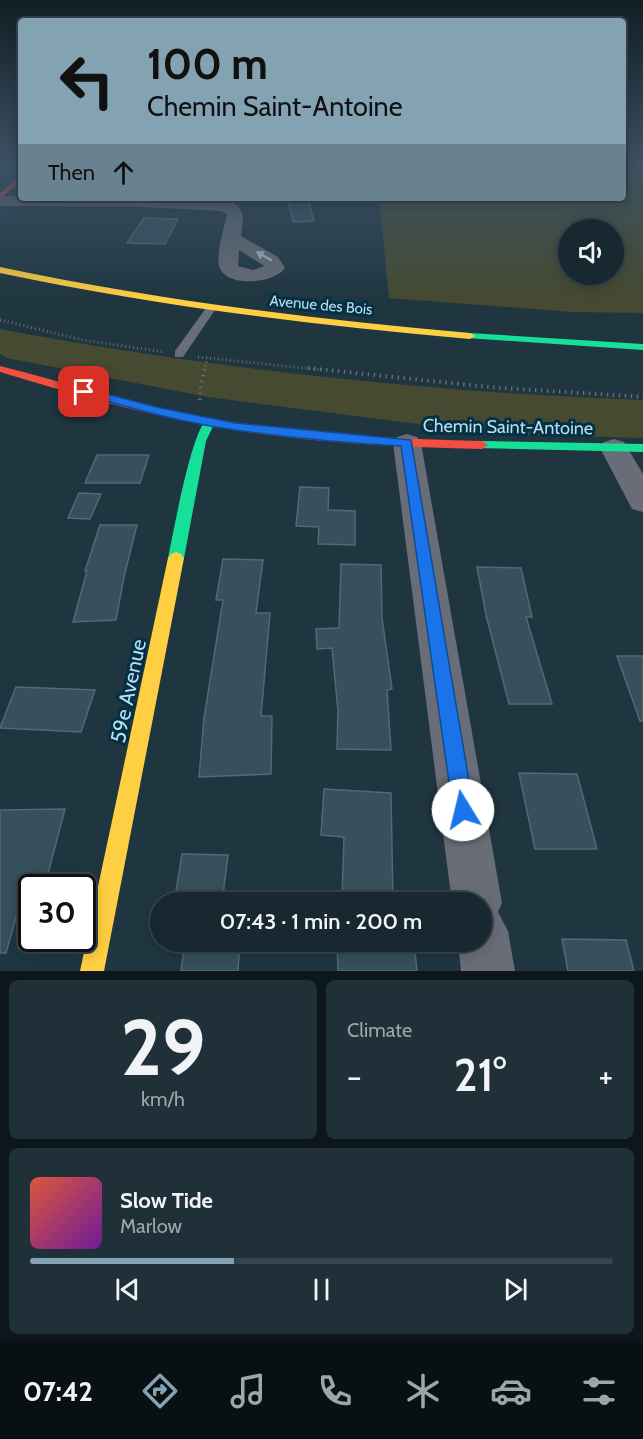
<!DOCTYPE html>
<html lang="en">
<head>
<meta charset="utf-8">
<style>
	:root { --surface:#172831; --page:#203039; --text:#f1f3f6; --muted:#9ea6ab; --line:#36444d; --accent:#83a3b3 }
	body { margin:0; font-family:Cabin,sans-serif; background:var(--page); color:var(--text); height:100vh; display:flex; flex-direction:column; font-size:22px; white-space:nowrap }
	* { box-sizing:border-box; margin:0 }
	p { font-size:20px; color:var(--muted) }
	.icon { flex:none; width:33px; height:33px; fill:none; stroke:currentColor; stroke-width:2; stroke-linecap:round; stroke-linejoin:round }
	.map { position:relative; height:971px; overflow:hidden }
	.details { display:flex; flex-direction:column; gap:9px; padding:9px; background:#0d161b; flex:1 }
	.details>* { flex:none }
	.banner { position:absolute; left:18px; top:18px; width:608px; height:183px; border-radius:6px; box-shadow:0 3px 15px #0003,0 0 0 2px var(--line); background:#83a3b3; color:#111; overflow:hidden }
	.tools { position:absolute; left:558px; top:219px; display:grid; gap:12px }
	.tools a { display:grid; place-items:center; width:66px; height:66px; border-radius:50%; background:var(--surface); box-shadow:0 3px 15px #0003,0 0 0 2px var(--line); font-size:30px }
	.speed { position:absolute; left:18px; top:874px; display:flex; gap:12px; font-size:30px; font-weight:700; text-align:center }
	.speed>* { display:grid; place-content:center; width:78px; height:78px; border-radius:50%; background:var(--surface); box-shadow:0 3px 15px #0003,0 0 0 2px var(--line); line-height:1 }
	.speed .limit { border:3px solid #111; border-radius:9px; background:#fff; color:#111 }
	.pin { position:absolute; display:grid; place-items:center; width:51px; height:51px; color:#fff; margin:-26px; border-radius:12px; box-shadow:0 3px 9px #0006 }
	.me { position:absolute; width:66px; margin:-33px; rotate:351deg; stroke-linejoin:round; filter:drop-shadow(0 0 4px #0008) }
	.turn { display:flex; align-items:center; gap:21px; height:126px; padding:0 30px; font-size:27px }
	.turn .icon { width:78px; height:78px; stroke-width:2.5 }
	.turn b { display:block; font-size:42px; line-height:51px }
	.then { display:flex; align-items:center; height:57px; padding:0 30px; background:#0003; gap:12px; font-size:22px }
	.big { font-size:45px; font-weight:600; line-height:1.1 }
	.details .widget { flex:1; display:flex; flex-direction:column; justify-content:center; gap:9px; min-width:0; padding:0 21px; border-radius:9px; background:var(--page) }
	.details .dial { align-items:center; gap:0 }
	.dial b { font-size:78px; line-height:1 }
	.song { display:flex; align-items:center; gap:18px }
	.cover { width:72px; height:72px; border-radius:9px; background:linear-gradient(135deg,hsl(10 70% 55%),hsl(280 70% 35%)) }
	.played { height:6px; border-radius:3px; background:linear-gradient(90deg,var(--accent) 35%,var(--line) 35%) }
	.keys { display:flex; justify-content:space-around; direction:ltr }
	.heat { display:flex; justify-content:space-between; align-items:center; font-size:33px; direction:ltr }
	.details .tiles { flex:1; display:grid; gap:9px; grid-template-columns:1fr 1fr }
	.widget:last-child { grid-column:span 2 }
	.trip { position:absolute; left:150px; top:892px; width:342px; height:60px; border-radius:30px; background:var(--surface); box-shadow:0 3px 15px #0003,0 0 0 2px var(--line); font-weight:600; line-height:60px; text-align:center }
	.tabs { display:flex; height:96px; justify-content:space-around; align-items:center; background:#091014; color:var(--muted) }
	.tabs .icon { width:42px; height:42px }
	.tabs .on { color:var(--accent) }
	.tabs b { font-size:27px; color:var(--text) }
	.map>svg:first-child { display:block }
	.green { fill:#454a30; fill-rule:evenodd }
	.building { fill:#36505c; stroke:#506a76; stroke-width:1.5 }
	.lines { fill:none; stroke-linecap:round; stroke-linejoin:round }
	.path-far1 { stroke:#626c76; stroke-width:3; stroke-dasharray:1 3; stroke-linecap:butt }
	.path { stroke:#626c76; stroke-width:4; stroke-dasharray:1.5 4.5; stroke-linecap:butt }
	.lane { fill:#686d77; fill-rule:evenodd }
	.street { fill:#686d77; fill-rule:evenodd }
	.fast { fill:#16e098; fill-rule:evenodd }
	.slow { fill:#ffcf43; fill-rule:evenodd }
	.jam { fill:#f24e42; fill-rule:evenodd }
	.oneway { fill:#a5c1d2 }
	.route { fill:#1a73e8; stroke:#114b97; stroke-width:1.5 }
	.labels { text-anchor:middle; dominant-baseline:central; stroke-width:6; stroke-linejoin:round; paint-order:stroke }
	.far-street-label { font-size:15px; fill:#b9ddf1; stroke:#043044 }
	.street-label { font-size:18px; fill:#b9ddf1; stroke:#043044 }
	.near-street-label { font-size:21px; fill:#b9ddf1; stroke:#043044 }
</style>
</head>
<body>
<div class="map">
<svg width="643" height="971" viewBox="0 0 643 971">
	<rect width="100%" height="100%" fill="#1f3641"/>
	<path class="green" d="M623 163H643V313L573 312 389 298 379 198H622ZM568 230H614V274H568Z
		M0 329C212 369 427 392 643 400V438L496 434 208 397 7 358 0 354Z"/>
	<path class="building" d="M287 198H308L314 221 293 222Z
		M144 218 178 219 165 244 127 243Z
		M97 455H149L140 483H85Z
		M300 487 329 488 328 510 355 511V545L318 544 319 527 296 526Z
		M79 493 101 494 90 519 68 518Z
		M100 525H137L124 577 116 620 73 622 87 571H85Z
		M223 559 263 560 256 613H270L261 716H272L271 774 199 777 204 718 223 600H216Z
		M341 564 381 565 382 618 392 689 387 690 391 750 337 749 338 711 332 648 317 649 316 629 339 628Z
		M477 567 521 568 532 617H526L552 704H509L486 615Z
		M617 656H643V721H640Z
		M16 687 95 690 81 732 0 728Z
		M519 773 577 774 597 849H535Z
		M324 789 391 793 393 901 342 897 344 837 321 835Z
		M65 809 45 885 25 886 6 953H0V810Z
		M182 854 228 855 222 903H174Z
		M562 939 626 940 634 971H568Z
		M185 942H240L238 971H181Z
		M337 942H414L417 971H338Z"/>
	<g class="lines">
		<path class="path-far1" d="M0 320 83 340 164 352
			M198 357 322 370
			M204 370 208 358"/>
		<path class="path" d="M308 368 489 387 643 397
			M200 400 201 384 205 368"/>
		<path class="lane" d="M210 307 215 310 183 357H175V351L206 308Z"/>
		<path class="street" d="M0 196 162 198 231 202C247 209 243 222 241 236L278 257 285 268C274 284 225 288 219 266 216 255 224 227 227 215L222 211 143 207 0 206ZM239 250 263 265 264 266 253 270 238 266Z
			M407 434 417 437 421 443 502 903 498 912 508 931 515 971H461L458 942H482V903H452L393 443 397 437Z
			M614 439 624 442 643 474V512L632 509 600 448 604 442Z"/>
		<path class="fast" d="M470 333 643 344V350L466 338 465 336Z
			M209 418 215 422 206 441 184 558 181 562H171L168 558C173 536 192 424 209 418Z
			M482 441 643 444V452L478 448 476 445 478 442Z"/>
		<path class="slow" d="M0 267C155 300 312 319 470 333L475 336 470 339C312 325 155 306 0 273Z
			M176 552 181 554 184 558 104 971H80L168 558 171 554Z"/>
		<path class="jam" d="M21 175V181L0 199V193Z
			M0 366C68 383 135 405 204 417 296 434 389 439 482 441L488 445 482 449C389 447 296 442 204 425 135 412 67 392 0 372Z"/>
	</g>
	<defs><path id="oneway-solid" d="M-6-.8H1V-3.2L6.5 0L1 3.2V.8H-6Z" transform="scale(1.5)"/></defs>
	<use class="oneway" href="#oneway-solid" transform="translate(264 256) rotate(-150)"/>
	<linearGradient id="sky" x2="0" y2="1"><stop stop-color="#111e24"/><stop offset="0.55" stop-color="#3c5265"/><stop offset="1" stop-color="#3c5265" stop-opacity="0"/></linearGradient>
	<rect width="643" height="299" fill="url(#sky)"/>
	<path class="route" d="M84 388 156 407 235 423 411 440 474 810 471 817 463 821 456 817 453 810 401 446C346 443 291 438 236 430 184 423 131 408 80 394V389Z"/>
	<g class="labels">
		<g class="far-street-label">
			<text transform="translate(321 305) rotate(5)">Avenue des Bois</text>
		</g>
		<g class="street-label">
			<text transform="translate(508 427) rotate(1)">Chemin Saint-Antoine</text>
		</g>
		<g class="near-street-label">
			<text transform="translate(128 691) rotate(-78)">59e Avenue</text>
		</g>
	</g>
</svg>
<div class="tools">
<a><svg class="icon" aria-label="sound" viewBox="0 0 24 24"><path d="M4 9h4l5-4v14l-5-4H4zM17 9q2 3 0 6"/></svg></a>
</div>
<div class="speed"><div class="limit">30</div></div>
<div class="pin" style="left:84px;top:392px;background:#d93025"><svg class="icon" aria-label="arrive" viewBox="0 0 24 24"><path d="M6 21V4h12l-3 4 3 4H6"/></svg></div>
<svg class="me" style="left:463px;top:810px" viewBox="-20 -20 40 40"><circle r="19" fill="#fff"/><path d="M0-13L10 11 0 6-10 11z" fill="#1a73e8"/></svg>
<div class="trip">07:43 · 1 min · 200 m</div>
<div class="banner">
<div class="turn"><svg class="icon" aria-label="left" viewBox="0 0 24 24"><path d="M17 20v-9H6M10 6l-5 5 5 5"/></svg><div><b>100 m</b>Chemin Saint-Antoine</div></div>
<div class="then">Then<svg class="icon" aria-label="ahead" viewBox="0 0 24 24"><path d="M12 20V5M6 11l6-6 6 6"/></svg></div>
</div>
</div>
<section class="details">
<div class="tiles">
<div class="widget dial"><b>29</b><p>km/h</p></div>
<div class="widget"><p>Climate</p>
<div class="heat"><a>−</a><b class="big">21°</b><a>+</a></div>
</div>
<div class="widget">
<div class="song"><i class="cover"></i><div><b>Slow Tide</b><p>Marlow</p></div></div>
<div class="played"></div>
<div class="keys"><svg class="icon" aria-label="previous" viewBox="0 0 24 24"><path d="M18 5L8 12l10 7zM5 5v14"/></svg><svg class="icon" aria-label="pause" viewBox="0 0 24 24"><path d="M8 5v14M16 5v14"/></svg><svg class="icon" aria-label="next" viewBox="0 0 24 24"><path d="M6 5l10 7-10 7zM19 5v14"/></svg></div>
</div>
</div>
</section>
<nav class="tabs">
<b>07:42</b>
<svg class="icon on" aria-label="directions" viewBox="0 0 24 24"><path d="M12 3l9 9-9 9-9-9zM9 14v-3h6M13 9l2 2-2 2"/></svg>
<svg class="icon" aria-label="music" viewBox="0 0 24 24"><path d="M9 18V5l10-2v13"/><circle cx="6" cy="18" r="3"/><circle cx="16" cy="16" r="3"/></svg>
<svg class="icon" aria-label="phone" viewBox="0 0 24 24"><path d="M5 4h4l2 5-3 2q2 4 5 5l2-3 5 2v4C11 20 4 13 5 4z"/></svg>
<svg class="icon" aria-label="climate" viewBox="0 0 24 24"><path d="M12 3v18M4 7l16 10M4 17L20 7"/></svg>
<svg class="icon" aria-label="car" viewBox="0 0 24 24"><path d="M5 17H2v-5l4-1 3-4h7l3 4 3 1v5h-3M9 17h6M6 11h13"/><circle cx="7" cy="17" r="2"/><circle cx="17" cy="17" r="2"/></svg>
<svg class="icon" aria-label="filters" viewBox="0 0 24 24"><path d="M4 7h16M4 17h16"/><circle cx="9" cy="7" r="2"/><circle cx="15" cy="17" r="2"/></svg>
</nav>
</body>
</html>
